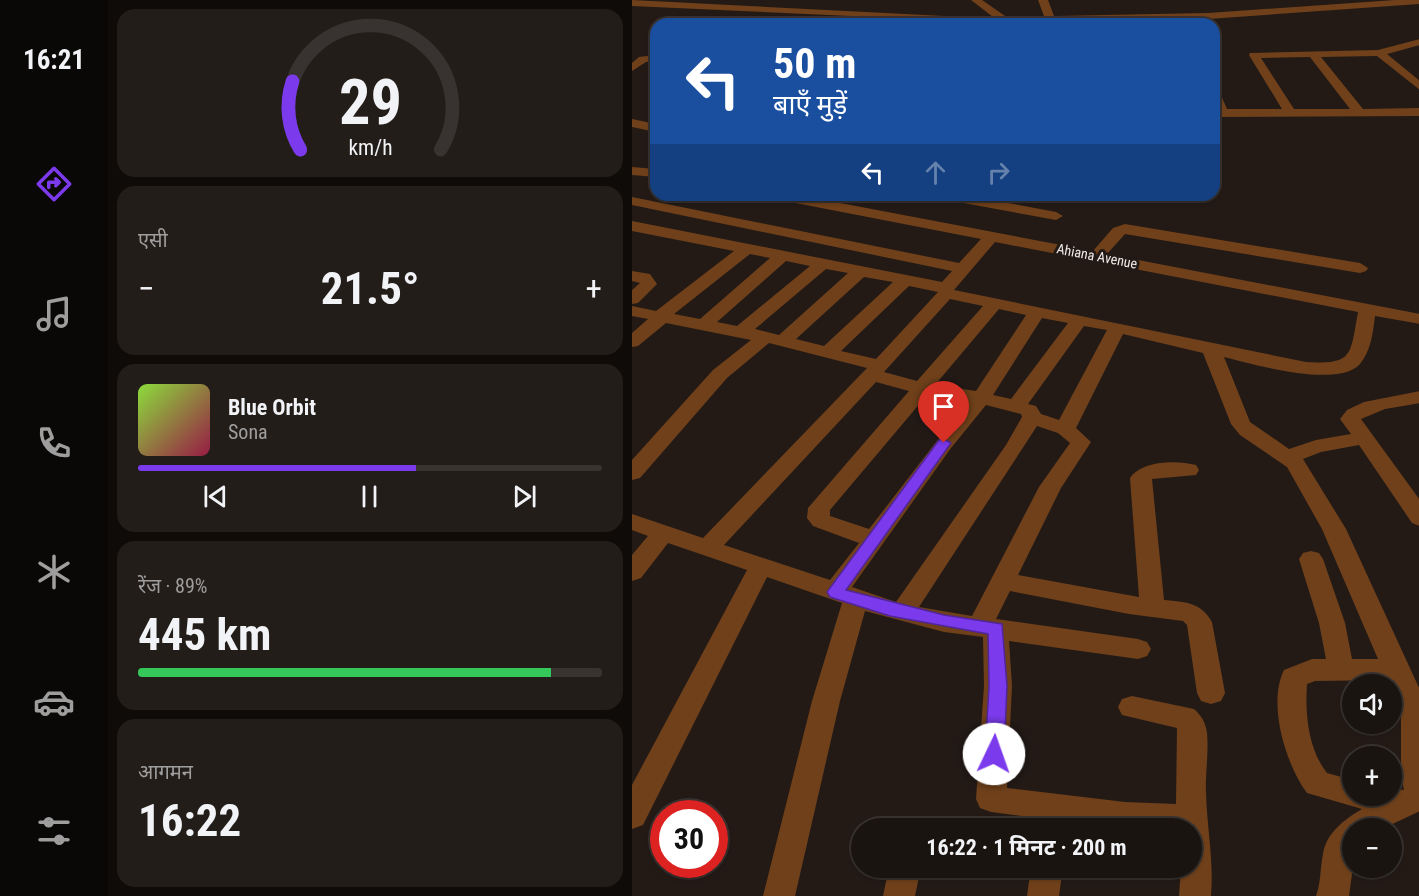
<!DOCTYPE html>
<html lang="hi">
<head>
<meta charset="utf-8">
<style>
	:root { --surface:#1a1410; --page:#231d19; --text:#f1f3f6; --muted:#9f9e9f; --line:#383330; --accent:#7c3aed }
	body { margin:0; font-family:"Roboto Condensed","Noto Sans Devanagari",sans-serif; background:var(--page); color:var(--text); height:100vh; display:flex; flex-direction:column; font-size:22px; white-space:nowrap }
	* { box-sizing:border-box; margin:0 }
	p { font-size:20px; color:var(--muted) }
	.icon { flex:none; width:33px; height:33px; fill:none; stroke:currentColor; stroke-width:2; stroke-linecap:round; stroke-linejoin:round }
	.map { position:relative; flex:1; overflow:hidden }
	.panel { display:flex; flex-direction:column; gap:9px; padding:9px; background:#0e0b09; width:524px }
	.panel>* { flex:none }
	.banner { position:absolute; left:18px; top:18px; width:570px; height:183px; border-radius:18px; box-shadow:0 2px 4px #0004,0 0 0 2px var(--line); background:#1a4fa0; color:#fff; overflow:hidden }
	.fabs { position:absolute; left:710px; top:674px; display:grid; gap:12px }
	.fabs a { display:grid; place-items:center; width:60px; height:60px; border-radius:50%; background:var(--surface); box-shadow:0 2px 4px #0004,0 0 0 2px var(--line); font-size:30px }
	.speed { position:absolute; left:18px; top:800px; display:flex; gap:12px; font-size:30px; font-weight:700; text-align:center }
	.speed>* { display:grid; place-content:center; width:78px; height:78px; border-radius:50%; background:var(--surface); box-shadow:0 2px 4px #0004,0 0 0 2px var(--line); line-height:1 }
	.speed .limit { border:9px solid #d22; background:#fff; color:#111 }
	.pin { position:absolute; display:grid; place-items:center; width:51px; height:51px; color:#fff; margin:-62px -26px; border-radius:50% 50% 50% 0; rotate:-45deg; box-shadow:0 0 6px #0007 }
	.pin .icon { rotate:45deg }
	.me { position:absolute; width:66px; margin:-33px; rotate:3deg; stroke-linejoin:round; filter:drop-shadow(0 0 4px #0008) }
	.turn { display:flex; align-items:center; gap:21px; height:126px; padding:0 24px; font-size:27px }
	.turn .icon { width:78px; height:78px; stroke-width:2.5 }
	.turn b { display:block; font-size:42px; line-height:51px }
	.lanes { display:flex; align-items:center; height:57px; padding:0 24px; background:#0003; justify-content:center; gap:30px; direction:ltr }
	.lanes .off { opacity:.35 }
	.big { font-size:45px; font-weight:700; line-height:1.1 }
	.panel .widget { flex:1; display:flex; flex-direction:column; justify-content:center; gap:9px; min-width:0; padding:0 21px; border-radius:18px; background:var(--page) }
	.panel .dial { align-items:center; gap:0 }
	.dial svg { height:156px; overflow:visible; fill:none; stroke:var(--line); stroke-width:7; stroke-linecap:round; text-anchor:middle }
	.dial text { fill:var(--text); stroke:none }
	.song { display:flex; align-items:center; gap:18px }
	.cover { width:72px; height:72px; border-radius:9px; background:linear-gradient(135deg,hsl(90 70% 55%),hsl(340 70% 35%)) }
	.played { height:6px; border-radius:3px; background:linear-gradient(90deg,var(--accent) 60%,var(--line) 60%) }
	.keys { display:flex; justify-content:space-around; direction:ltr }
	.heat { display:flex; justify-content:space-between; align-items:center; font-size:33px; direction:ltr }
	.charge { height:9px; border-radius:4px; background:linear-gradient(90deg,#34c759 89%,var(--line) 0) }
	.trip { position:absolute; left:219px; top:818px; width:351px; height:60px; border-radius:30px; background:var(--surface); box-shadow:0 2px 4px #0004,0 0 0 2px var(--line); font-weight:700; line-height:60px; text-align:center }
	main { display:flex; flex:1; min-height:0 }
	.tab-bar { display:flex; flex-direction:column; width:108px; justify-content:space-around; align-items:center; background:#0a0806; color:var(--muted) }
	.tab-bar .icon { width:42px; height:42px }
	.tab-bar .active { color:var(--accent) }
	.tab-bar b { font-size:27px; color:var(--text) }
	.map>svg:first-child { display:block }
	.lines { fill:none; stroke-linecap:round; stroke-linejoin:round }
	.minor { fill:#6f401a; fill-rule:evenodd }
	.route { fill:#7c3aed; stroke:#51269a; stroke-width:1.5 }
	.labels { text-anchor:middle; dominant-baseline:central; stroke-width:6; stroke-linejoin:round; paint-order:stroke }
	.far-street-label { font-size:14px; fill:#f2ece9; stroke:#231a16 }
</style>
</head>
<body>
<main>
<nav class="tab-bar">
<b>16:21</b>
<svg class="icon active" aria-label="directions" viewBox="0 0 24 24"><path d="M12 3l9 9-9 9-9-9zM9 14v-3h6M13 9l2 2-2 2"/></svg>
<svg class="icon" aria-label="music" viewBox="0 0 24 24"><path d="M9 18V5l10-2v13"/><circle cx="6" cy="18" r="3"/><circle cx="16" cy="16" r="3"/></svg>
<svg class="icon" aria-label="phone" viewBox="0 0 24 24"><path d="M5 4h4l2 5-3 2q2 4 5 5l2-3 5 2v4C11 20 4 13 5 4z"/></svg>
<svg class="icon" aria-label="climate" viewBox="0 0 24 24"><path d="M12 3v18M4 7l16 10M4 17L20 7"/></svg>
<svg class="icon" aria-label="car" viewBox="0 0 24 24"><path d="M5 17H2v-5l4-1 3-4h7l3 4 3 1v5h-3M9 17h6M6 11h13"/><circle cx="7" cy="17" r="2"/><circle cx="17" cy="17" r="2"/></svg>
<svg class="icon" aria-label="filters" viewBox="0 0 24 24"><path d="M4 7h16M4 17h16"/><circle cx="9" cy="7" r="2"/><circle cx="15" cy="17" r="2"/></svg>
</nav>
<section class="panel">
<div class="widget dial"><svg viewBox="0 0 100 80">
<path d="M14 69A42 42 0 1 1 86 69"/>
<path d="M14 69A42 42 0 0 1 10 34" stroke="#7c3aed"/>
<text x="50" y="56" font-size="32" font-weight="700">29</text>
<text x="50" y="72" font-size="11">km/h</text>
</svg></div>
<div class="widget"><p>एसी</p>
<div class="heat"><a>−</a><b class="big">21.5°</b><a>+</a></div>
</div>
<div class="widget">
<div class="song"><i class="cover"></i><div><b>Blue Orbit</b><p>Sona</p></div></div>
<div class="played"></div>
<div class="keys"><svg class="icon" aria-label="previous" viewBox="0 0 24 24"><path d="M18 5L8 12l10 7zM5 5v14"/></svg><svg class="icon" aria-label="pause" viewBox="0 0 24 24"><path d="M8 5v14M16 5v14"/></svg><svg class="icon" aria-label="next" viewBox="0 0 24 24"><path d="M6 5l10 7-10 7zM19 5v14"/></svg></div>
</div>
<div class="widget"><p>रेंज · 89%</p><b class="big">445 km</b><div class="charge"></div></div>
<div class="widget"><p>आगमन</p><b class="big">16:22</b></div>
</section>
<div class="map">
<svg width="788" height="896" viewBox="0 0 788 896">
	<rect width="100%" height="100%" fill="#231a16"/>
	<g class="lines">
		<path class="minor" d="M0 0 332 17H361L339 0H350L373 16H412L406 0H416L422 16 576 13 763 0H788V4L576 19 372 23 0 6Z
			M788 39V45L755 54 788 81V90L745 56 689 57 731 109 788 108V116L582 117V89L588 93 595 109H650L617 55 618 53 746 50ZM678 57 718 109H662L629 58Z
			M24 55V61L14 62 0 71V63L7 57Z
			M0 119 24 124V132L0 127Z
			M0 167 24 169V177L0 175Z
			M136 195H166L461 251 481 228 493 224 728 263 736 268 734 271 728 273 493 234 475 254 788 314V324L743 316C741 332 739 351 728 364 706 389 620 364 592 357L618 422 657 449 684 440 719 434 708 419 715 410 732 402 788 391V403L753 409 729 419 788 500V526L780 523 727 445 689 452 671 459 714 529 788 690V811L752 828H720L721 867 717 896H684C689 883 688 868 691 854 694 833 713 819 730 809L675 793C654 765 635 704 652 670L680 659H694L687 623 667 559 671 553 679 551 687 553 691 559 713 623 720 659H746L690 529 655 467 608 435 599 424 571 353 491 334 444 428 459 442 429 488 386 575 507 597 498 478C510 460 545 460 564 465L567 470 564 475 520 479 532 600C553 602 569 602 580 622L593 693 589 701 579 704 569 701 565 693 555 625 551 621 497 614 378 591 364 619 506 639 515 642 519 649 515 656 506 659 377 641 380 686 375 788 493 802 544 804 545 728 490 715 486 707 490 699 500 696 562 709C569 715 574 723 575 733 577 752 573 774 574 793 575 828 582 861 579 896H547L549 867H560V828H479L359 812 348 808 344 799 352 686 351 637 312 632 233 611 208 701 163 896H131L180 701 210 603 135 577 11 825 0 829V785L115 570 36 543 9 578 0 581V555L16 536 0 530V514L71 538 235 368 137 343 95 378 8 478 0 480V460L81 370 119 340 34 323 6 346 0 347V333L16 319 0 316V306L24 311 102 251 0 231V221L310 282 320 271 0 205V197L327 263 349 239 143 199ZM363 242 726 312C718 355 722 365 674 362L322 290ZM118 254 138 258 68 319 42 314ZM154 261 178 266 105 326 85 322ZM194 269 216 273 147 335 123 329ZM232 277 261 282 192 346 164 339ZM277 286 306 292 244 359 209 351ZM318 299 351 306 285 381 252 372ZM367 309 394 315 344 391 303 385ZM410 318 436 323 379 399 361 395ZM452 326 475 330 427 420 409 414 404 406 396 404ZM244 382 277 391 176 508 175 518 181 526 227 543 198 580 92 545ZM295 395 335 402 237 529 198 516V510ZM354 405 389 414 390 417 374 445 264 602 220 587 319 448ZM405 426 426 433 438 443 407 487 340 616 287 607ZM756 680 769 711V776L772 790 759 788V795H720V780L695 773C676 749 673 714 675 684L683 681Z
			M303 195H334L424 212 431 216 424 220 310 199Z
			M0 271 18 274 25 284 6 303 0 304V290L8 283 0 281Z
			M257 867H289L283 896H251Z
			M399 867H431L427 896H395Z"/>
	</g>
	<path class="route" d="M312 439 319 443 214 590 312 615 370 624 375 686 372 754 369 759 362 762 355 759 353 754 357 686 356 634 258 616 198 597 195 592 307 440Z"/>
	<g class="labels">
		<g class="far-street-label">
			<text transform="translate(465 256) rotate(11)">Ahiana Avenue</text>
		</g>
	</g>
</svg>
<div class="fabs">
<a><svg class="icon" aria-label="sound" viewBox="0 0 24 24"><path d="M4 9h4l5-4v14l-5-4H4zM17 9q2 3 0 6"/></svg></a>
<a>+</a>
<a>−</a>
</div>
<div class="speed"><div class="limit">30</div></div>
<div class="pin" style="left:312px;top:443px;background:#d93025"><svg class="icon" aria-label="arrive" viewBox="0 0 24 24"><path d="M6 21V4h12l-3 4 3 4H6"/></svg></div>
<svg class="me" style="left:362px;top:754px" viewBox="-20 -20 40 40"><circle r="19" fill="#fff"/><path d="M0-13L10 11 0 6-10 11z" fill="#7c3aed"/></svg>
<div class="trip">16:22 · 1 मिनट · 200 m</div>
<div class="banner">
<div class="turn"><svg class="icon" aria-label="left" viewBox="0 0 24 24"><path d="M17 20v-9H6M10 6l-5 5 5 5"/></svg><div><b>50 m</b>बाएँ मुड़ें</div></div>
<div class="lanes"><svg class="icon" aria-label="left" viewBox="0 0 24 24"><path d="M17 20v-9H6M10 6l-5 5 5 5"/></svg><svg class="icon off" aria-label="ahead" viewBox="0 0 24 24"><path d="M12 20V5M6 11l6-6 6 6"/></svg><svg class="icon off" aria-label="right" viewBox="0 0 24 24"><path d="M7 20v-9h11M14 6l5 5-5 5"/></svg></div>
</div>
</div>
</main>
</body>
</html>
